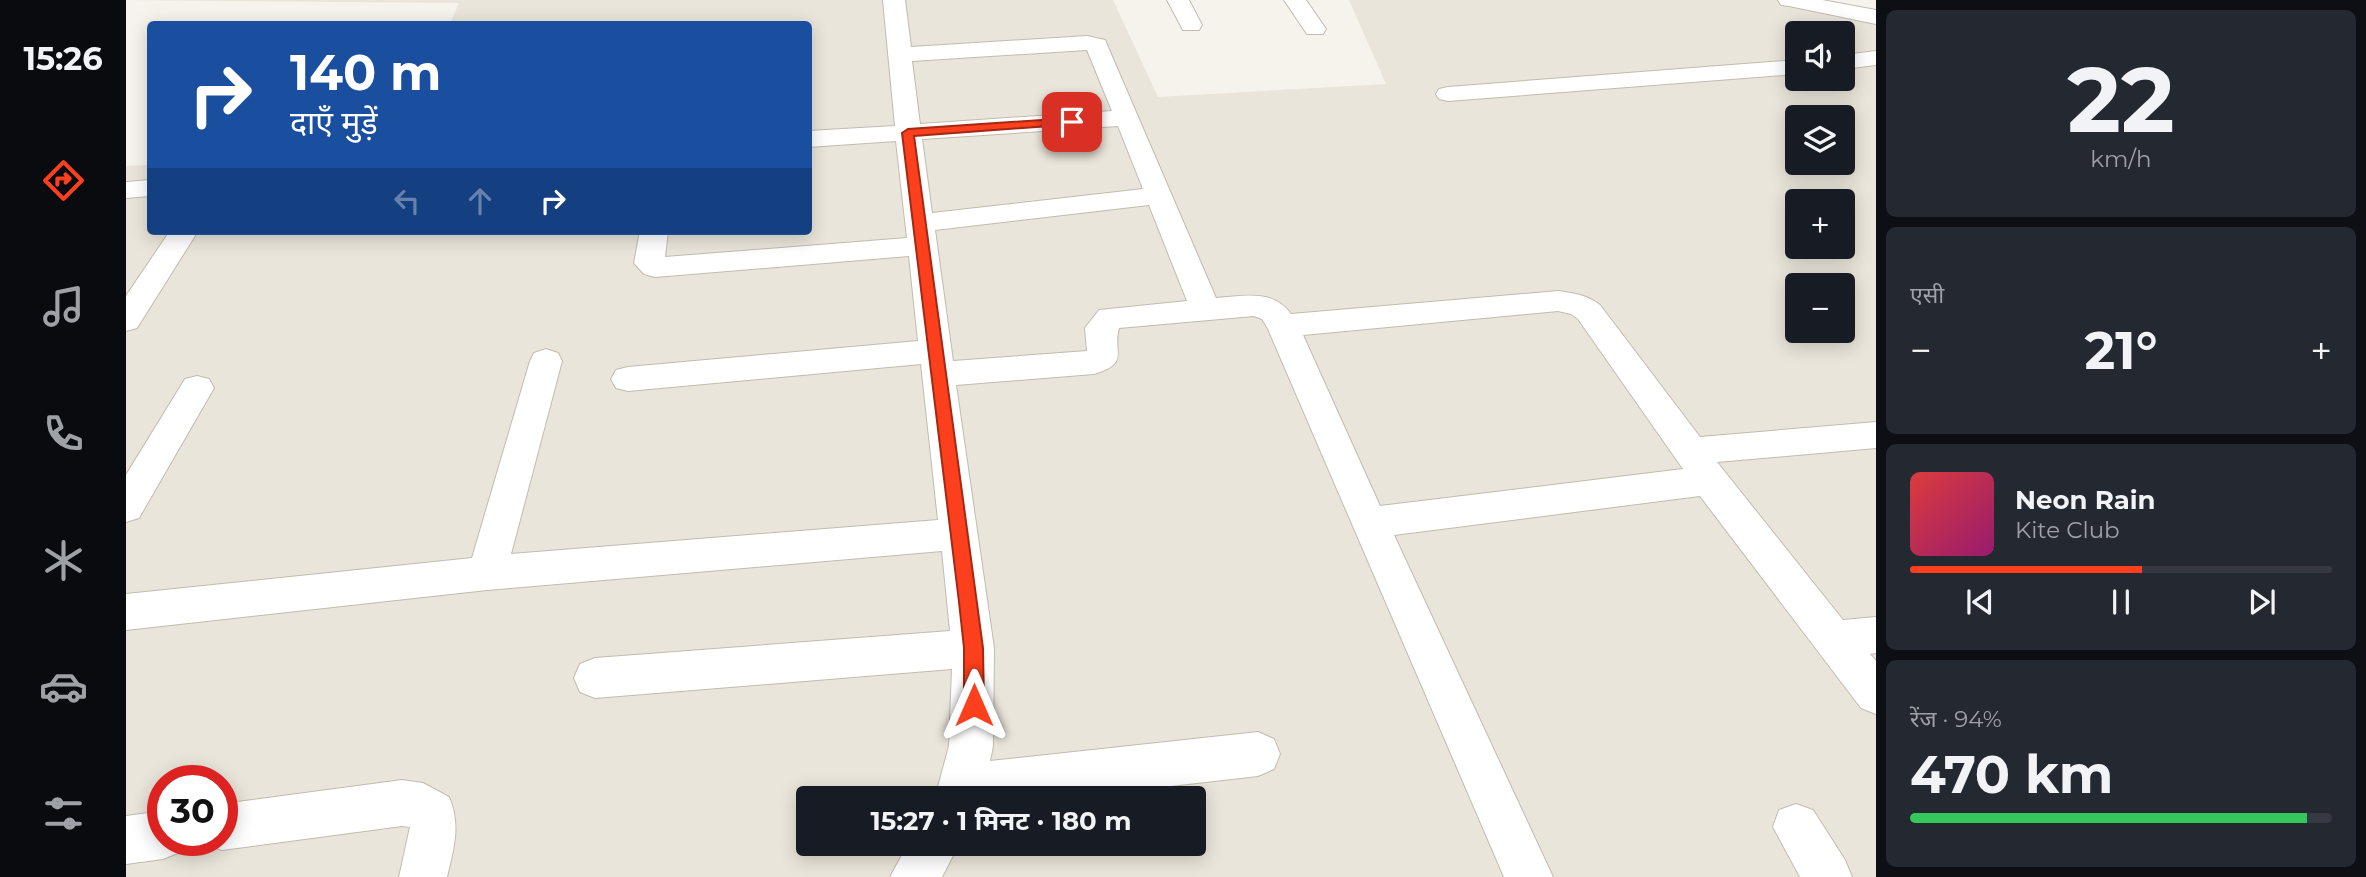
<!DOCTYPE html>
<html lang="hi">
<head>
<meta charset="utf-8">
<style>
	:root { --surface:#171b24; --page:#242831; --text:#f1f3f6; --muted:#9ea1a6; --line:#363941; --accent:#fc3f1d }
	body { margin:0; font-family:Montserrat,"Noto Sans Devanagari",sans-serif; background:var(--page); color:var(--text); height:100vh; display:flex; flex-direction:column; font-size:26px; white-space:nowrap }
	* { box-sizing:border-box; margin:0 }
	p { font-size:23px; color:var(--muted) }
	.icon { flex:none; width:38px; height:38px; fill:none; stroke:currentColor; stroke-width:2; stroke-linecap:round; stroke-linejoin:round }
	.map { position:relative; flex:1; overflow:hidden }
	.details { display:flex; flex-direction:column; gap:10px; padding:10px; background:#0d0f14; width:490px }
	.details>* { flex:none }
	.banner { position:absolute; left:21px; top:21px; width:665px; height:214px; border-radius:7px; box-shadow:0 4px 18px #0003; background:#1a4fa0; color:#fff; overflow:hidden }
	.fabs { position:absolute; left:1659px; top:21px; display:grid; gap:14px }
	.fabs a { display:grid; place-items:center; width:70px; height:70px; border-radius:7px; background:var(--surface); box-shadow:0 4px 18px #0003; font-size:35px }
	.speed { position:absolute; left:21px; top:765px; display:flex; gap:14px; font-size:35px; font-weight:700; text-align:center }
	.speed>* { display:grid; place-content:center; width:91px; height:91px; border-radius:50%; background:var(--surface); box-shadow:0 4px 18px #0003; line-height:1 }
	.speed .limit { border:10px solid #d22; background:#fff; color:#111 }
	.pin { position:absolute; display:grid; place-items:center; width:60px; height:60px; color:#fff; margin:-30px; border-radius:14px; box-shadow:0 4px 10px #0006 }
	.me { position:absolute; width:77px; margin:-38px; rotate:0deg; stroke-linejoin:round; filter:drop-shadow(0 0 5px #0008) }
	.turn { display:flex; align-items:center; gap:24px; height:147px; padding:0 28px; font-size:32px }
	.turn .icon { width:91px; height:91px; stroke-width:2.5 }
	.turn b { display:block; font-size:49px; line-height:60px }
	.lanes { display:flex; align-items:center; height:66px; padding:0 28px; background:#0003; justify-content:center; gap:35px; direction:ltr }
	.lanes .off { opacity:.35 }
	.big { font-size:52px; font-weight:700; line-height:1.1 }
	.details .widget { flex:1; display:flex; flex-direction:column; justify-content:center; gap:10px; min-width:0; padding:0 24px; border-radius:10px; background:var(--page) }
	.details .dial { align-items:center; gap:0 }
	.dial b { font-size:91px; line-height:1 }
	.song { display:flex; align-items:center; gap:21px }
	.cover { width:84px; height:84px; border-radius:10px; background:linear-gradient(135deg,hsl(0 70% 55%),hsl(320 70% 35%)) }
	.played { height:7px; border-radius:4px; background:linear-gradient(90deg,var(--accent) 55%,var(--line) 55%) }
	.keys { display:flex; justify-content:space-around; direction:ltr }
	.heat { display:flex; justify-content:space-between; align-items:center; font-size:38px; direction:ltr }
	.charge { height:10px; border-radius:5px; background:linear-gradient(90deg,#34c759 94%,var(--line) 0) }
	.trip { position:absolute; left:670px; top:786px; width:410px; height:70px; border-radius:7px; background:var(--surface); box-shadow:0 4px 18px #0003; font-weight:700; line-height:70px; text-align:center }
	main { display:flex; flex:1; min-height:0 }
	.dock { display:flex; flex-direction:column; width:126px; justify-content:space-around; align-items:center; background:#090b0e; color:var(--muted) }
	.dock .icon { width:49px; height:49px }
	.dock .active { color:var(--accent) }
	.dock b { font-size:32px; color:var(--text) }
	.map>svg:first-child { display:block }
	.residential { fill:#eae5da; fill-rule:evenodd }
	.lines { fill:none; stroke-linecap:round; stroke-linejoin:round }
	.minor-casing { stroke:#c2bbae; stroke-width:2 }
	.minor { fill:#fff; fill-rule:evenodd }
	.route { fill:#fc3f1d; stroke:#a42913; stroke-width:2 }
</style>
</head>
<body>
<main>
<nav class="dock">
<b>15:26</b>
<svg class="icon active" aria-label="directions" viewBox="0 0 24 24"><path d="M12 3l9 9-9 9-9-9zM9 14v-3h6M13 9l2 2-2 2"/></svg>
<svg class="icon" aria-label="music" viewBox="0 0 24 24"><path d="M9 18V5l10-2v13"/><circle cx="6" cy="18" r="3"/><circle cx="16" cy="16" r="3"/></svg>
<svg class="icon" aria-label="phone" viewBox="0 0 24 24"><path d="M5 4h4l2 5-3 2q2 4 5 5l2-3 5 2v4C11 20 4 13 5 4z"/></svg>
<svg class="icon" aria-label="climate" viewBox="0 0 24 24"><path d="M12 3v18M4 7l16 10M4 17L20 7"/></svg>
<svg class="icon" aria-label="car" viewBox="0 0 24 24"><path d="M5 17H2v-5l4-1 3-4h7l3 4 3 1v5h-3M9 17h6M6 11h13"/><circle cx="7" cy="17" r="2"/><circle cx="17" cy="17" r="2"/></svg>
<svg class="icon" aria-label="filters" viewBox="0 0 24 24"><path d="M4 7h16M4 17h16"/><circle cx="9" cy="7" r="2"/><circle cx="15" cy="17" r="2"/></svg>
</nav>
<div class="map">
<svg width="1750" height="877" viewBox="0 0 1750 877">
	<rect width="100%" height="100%" fill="#f6f3ec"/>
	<path class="residential" d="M987 0 1032 97 1260 84 1223 0H1699L1750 10V877H0V166L24 165V231H682V24H324L333 3 0 0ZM1671 33H1717V79H1671ZM1671 117H1717V163H1671ZM1671 201H1717V247H1671ZM1671 285H1717V331H1671ZM37 780H96V840H37ZM682 798H1068V844H682Z"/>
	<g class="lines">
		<g class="minor-casing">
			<path id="minor" d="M757 0H779L785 47 961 36 979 40 1090 298C1118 296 1147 289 1165 314L1432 291C1448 293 1461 295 1474 305L1574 437 1750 422V448L1591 462 1717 620 1750 617V653L1744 654 1750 661V714L1735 708 1574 496 1268 535 1427 877H1378L1142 329 1136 319 1128 316 993 328C986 352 1005 363 968 374L830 385 868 648 867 746 864 761 1132 732 1148 739 1154 754 1148 769 1132 776 940 798H809L823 746 826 669 469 698 454 692 448 678 454 664 469 658 824 631 816 551 361 590 0 630V594L346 558 404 361 408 353 420 349 432 353 436 361 385 554 812 520 795 364 502 391 490 388 485 379 490 370 502 367 792 341 783 256 529 277 518 274 508 263 514 231H542L539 257 781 238 770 141 682 147V131L769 126ZM961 50 986 111 794 124 786 61ZM992 126 1017 189 806 213 796 139ZM1023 205 1061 301 973 310 959 328 961 351 827 361 809 230ZM1432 311 1445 314 1452 319 1557 469 1254 506 1177 335Z
				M1041 0H1063L1076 25 1073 30H1057Z
				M1158 0H1180L1200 29 1197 34H1181Z
				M1652 0H1696L1750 10V24L1663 6 1655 5Z
				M1750 51V65L1717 69V55Z
				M1671 60V74L1322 101 1313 99 1310 94 1313 89 1322 87Z
				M24 180V196L0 198V182Z
				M44 231H72L11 328 0 331V296Z
				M71 376 83 379 88 388 13 518 0 522V475L59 379Z
				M276 780 297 783 323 797C335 825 328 848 321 877H273L284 827 276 826 96 850 79 844 78 840H96V804Z
				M1670 804 1687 810 1719 860 1726 877H1674L1647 827 1653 810Z
				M37 811V840H58L54 852 37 859 0 864V816Z
				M782 844H833L816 877H764Z"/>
		</g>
		<use href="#minor" class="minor"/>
	</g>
	<path class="route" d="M946 118 950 119V124L788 136 857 648 858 705 855 712 848 714 841 712 838 705V648L833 602 776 133 782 129Z"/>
</svg>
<div class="fabs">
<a><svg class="icon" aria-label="sound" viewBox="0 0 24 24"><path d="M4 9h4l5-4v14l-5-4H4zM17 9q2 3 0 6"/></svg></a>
<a><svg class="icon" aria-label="layers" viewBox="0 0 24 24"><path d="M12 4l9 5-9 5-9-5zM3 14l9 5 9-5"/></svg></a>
<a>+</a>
<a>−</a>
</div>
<div class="speed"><div class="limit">30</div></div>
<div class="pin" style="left:946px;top:122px;background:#d93025"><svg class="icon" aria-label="arrive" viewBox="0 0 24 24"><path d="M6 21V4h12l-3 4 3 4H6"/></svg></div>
<svg class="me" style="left:848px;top:705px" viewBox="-20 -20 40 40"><path d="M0-17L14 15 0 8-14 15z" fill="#fc3f1d" stroke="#fff" stroke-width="4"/></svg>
<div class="trip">15:27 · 1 मिनट · 180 m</div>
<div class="banner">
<div class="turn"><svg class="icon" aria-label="right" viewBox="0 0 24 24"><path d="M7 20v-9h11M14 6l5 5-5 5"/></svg><div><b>140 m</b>दाएँ मुड़ें</div></div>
<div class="lanes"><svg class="icon off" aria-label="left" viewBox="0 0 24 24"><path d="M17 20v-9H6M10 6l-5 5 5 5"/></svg><svg class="icon off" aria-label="ahead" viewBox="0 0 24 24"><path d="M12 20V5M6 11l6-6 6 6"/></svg><svg class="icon" aria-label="right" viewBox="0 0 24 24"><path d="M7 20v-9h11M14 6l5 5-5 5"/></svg></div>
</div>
</div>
<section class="details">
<div class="widget dial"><b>22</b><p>km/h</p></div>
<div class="widget"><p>एसी</p>
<div class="heat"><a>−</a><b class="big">21°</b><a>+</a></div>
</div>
<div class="widget">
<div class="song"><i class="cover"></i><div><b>Neon Rain</b><p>Kite Club</p></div></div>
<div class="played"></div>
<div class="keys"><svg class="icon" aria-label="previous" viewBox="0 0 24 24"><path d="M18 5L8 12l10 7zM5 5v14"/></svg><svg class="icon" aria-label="pause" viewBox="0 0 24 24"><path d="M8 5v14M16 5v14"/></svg><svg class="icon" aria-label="next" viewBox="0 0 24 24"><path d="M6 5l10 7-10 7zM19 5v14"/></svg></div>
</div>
<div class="widget"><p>रेंज · 94%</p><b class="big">470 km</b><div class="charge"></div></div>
</section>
</main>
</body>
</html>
